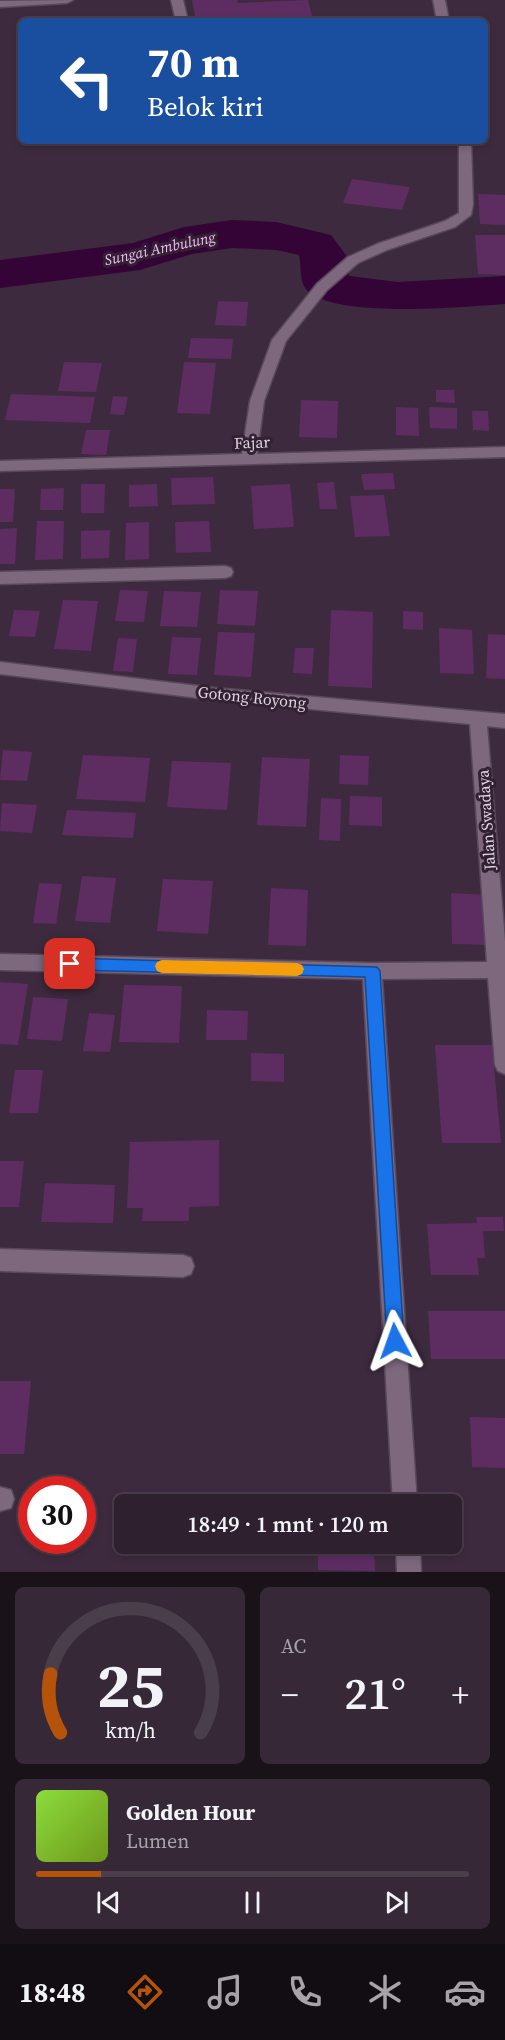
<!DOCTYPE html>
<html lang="id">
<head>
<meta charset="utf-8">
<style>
	:root { --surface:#2e202e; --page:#362836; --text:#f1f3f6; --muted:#a7a3aa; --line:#493e4a; --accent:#b45309 }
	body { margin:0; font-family:"Source Serif 4",serif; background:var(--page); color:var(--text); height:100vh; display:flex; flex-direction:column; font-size:22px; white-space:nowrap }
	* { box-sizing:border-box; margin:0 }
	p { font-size:20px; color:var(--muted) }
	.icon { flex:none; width:33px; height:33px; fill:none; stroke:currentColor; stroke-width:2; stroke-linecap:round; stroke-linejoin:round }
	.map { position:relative; height:1572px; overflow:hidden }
	.details { display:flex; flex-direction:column; gap:15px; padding:15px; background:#191219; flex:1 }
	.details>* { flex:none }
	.guide { position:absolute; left:18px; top:18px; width:470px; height:126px; border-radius:9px; box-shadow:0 3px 9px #0003,0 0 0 2px var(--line); background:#1a4fa0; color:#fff; overflow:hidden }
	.speed { position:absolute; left:18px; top:1476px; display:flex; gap:12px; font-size:30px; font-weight:700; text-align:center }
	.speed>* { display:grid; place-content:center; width:78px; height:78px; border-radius:50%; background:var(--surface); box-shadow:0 3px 9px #0003,0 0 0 2px var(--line); line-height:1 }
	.speed .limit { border:9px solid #d22; background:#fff; color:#111 }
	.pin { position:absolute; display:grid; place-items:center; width:51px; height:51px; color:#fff; margin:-26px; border-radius:12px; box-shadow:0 3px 9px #0006 }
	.me { position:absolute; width:66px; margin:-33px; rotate:356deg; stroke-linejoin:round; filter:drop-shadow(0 0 4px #0008) }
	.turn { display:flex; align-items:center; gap:21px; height:126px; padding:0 30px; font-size:27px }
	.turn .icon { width:78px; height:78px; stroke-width:2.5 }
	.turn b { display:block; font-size:42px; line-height:51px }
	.big { font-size:45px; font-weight:600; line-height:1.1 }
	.details .widget { flex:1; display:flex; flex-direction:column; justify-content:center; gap:9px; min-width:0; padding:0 21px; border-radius:9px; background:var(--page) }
	.details .dial { align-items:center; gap:0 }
	.dial svg { height:156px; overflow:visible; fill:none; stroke:var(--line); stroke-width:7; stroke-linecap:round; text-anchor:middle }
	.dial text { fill:var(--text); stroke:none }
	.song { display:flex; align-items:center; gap:18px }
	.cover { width:72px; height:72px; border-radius:9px; background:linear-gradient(135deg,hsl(90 70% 55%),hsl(80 70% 35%)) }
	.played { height:6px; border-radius:3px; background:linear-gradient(90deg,var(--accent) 15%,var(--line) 15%) }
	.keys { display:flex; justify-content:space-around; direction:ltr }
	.heat { display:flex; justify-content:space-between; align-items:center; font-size:33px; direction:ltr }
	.details .tiles { flex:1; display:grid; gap:15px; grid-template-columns:1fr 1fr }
	.widget:last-child { grid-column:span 2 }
	.trip { position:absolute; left:114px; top:1494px; width:348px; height:60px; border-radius:9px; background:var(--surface); box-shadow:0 3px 9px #0003,0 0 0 2px var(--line); font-weight:600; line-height:60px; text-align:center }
	.tabs { display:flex; height:96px; justify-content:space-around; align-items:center; background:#120d12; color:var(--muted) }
	.tabs .icon { width:42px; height:42px }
	.tabs .on { color:var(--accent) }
	.tabs b { font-size:27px; color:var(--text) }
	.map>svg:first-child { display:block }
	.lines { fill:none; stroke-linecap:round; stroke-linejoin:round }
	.river { fill:#340437; fill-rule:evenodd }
	.building { fill:#5d2d61 }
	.lane-casing { stroke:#584859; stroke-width:3 }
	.street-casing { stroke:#584859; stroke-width:3 }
	.lane { fill:#7d687e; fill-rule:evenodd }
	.street { fill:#7d687e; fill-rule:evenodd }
	.route { fill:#1a73e8; stroke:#114b97; stroke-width:1.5 }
	.slow { fill:#f59e0b }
	.labels { text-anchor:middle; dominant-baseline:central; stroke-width:6; stroke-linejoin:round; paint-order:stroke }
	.far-water-label { font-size:15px; font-style:italic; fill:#f7bcfa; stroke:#322033 }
	.street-label { font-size:16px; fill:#dfd3e0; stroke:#322033 }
</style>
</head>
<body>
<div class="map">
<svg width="505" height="1572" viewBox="0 0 505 1572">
	<rect width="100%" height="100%" fill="#3d2a3e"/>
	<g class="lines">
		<path class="river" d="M232 220 276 222 331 235 346 255 349 276 398 282 505 276V304C463 307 343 318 310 293 298 284 302 267 299 255L276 250 232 248 192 254 140 270 0 288V260L133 243 184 227Z"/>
	</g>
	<path class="building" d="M192 0H237L238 3 308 0 313 20 196 21Z
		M352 179 410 187 402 210 343 203Z
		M478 194 505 195V225L480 224Z
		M475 235H505V275L478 274Z
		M218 301 248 302 246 326 215 325Z
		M191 338 233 339 231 359 188 358Z
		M64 362 102 363 96 392 58 391Z
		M184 362 216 363 210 414 177 413Z
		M436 390H454L455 403 436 402Z
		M11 394 95 397 90 423 5 420Z
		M113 396 128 397 124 415 110 414Z
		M301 400 338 401 337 438 299 437Z
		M396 407 418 408 419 436 396 435Z
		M429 407 457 408V429L430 428Z
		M472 411H488L489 431 473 430Z
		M86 430H110L106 455 81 454Z
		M393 473 395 489 364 490 361 474Z
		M213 477 215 504 172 505 171 478Z
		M334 482 337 509H320L317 483Z
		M81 484H105L104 513H81Z
		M157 484 158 506 129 507V485Z
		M290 484 294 527 254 529 251 486Z
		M64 488 63 510H40L41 489Z
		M0 489H15L13 522H0Z
		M384 495 390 536 355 537 350 496Z
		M37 521H64L63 559 35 560Z
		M209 521 211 552 176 553 175 522Z
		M149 522V559L125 560 126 523Z
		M17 528 15 564H0V529Z
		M110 530 109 558 81 559V531Z
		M120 590 148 591 144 622 115 621Z
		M220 590 258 591 255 626 217 624Z
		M164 591 201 592 197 627 160 626Z
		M63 600 98 601 91 651 54 649Z
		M14 610 40 611 35 637 9 636Z
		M331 610 373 612 372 688 328 686Z
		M403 611 423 612V630L403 629Z
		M439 628 472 630 474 674 440 673Z
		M218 632 255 633 251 677 214 675Z
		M488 634 505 635V679L486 678Z
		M172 637 201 638 197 675 168 674Z
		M118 638 137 639 133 672 113 671Z
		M295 648H314L312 674 293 673Z
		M3 750 32 752 27 781 0 780Z
		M83 755 150 758 145 802 76 799Z
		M340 755 369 756 368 785 339 784Z
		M262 757 310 759 306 827 257 825Z
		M172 761 231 763 227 810 167 807Z
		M350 796 382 797V826L349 825Z
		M321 798 341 799 340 841 319 840Z
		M2 803 37 805 32 833 0 831Z
		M67 810 136 813 133 838 62 835Z
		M82 876 116 878 110 923 75 921Z
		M163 879 213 881 208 934 157 931Z
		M39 883 62 884 56 924 33 923Z
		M271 888 308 890 306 946 268 945Z
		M451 893 489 895 491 945 452 944Z
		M0 982 28 984 18 1045 0 1044Z
		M124 985 182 986 179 1043 119 1042Z
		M33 997 68 999 62 1041 27 1039Z
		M207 1010 248 1011 247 1040H206Z
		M89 1013 115 1015 110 1052 83 1051Z
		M435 1045H492L501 1143H442Z
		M251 1053 284 1054V1082L251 1081Z
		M15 1070H43L38 1113H9Z
		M219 1140V1206L189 1207V1221H142L143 1208H127L130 1142Z
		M0 1161H24L19 1207H0Z
		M45 1183 115 1185 113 1223 41 1222Z
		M476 1217H503L504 1231H483L485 1258H477L479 1275H431L427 1224 477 1223Z
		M428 1311H505V1359H431Z
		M0 1381H31L24 1454H0Z
		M470 1417 505 1418V1468L472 1467Z
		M318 1499 373 1500V1504H318Z
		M318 1544H374L375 1571 318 1570Z"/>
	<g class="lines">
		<g class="lane-casing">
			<path id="lane" d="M73 0 67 3 0 7V1Z
				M171 0H183L188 21H176Z"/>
		</g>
		<g class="street-casing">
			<path id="street" d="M433 0H445L449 21H437Z
				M459 141H471L473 204 471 215 455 227 387 250 358 263 327 290 286 341 264 401 257 454 505 447V457L0 471V461L242 454 250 401 272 340 317 284 348 257 377 244 445 221 459 213Z
				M225 566 231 568 233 572 231 576 225 578 0 584V572Z
				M0 662 215 688 505 714V728L487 726 505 941V1074L498 1071 495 1065 488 978 382 979 417 1504H393L363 979 0 970V954L372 963 487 962 470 724 215 700 0 674Z
				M0 1249 183 1255 191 1258 194 1266 191 1274 183 1277 0 1271Z
				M0 1487 11 1490 14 1499 11 1508 0 1511Z
				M396 1544H420L421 1572H397Z"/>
		</g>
		<use href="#lane" class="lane"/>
		<use href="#street" class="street"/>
	</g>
	<path class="route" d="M70 958 377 967 380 971 404 1341 401 1347 395 1350 389 1347 387 1341 365 977 70 970 65 968 62 964 65 960Z"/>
	<path class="slow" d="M162 960 297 963 302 965 304 969 302 974 297 976 162 973 157 971 155 966 157 962Z"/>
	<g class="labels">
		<g class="far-water-label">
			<text transform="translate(160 248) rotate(-12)">Sungai Ambulung</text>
		</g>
		<g class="street-label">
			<text transform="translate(252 442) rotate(-2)">Fajar</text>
			<text transform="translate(252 697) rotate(6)">Gotong Royong</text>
			<text transform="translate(486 820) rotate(-94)">Jalan Swadaya</text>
		</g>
	</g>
</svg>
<div class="speed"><div class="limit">30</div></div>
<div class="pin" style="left:70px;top:964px;background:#d93025"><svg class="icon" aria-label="arrive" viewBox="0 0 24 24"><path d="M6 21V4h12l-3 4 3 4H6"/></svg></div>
<svg class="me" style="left:395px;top:1341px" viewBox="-20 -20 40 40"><path d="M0-17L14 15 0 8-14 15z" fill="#1a73e8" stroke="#fff" stroke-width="4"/></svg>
<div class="trip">18:49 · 1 mnt · 120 m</div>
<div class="guide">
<div class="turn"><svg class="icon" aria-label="left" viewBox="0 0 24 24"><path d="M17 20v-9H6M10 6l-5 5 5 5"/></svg><div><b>70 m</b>Belok kiri</div></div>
</div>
</div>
<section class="details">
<div class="tiles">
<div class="widget dial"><svg viewBox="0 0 100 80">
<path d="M14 69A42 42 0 1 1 86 69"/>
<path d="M14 69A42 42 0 0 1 9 39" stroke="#b45309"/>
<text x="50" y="56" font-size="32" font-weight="700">25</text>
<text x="50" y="72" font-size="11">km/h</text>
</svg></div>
<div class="widget"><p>AC</p>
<div class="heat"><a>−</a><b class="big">21°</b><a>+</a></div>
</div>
<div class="widget">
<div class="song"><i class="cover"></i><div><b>Golden Hour</b><p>Lumen</p></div></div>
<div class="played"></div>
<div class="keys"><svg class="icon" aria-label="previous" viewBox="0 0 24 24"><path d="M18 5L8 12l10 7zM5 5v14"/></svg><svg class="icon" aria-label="pause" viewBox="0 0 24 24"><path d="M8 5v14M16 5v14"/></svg><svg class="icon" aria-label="next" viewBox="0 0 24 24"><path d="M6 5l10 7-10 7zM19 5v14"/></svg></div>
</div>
</div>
</section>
<nav class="tabs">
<b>18:48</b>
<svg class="icon on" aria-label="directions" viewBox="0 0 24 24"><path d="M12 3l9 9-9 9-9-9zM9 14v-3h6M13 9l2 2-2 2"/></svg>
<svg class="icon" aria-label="music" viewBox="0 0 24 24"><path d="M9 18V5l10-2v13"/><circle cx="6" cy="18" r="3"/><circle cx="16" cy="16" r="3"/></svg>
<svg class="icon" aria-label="phone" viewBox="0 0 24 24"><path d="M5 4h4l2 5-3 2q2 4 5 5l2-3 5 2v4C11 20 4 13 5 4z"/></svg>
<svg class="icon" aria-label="climate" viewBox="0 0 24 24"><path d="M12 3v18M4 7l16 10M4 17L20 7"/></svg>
<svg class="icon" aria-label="car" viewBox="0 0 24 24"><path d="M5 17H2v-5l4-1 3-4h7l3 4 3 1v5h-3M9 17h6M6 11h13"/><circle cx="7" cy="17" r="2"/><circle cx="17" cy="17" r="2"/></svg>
</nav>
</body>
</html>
